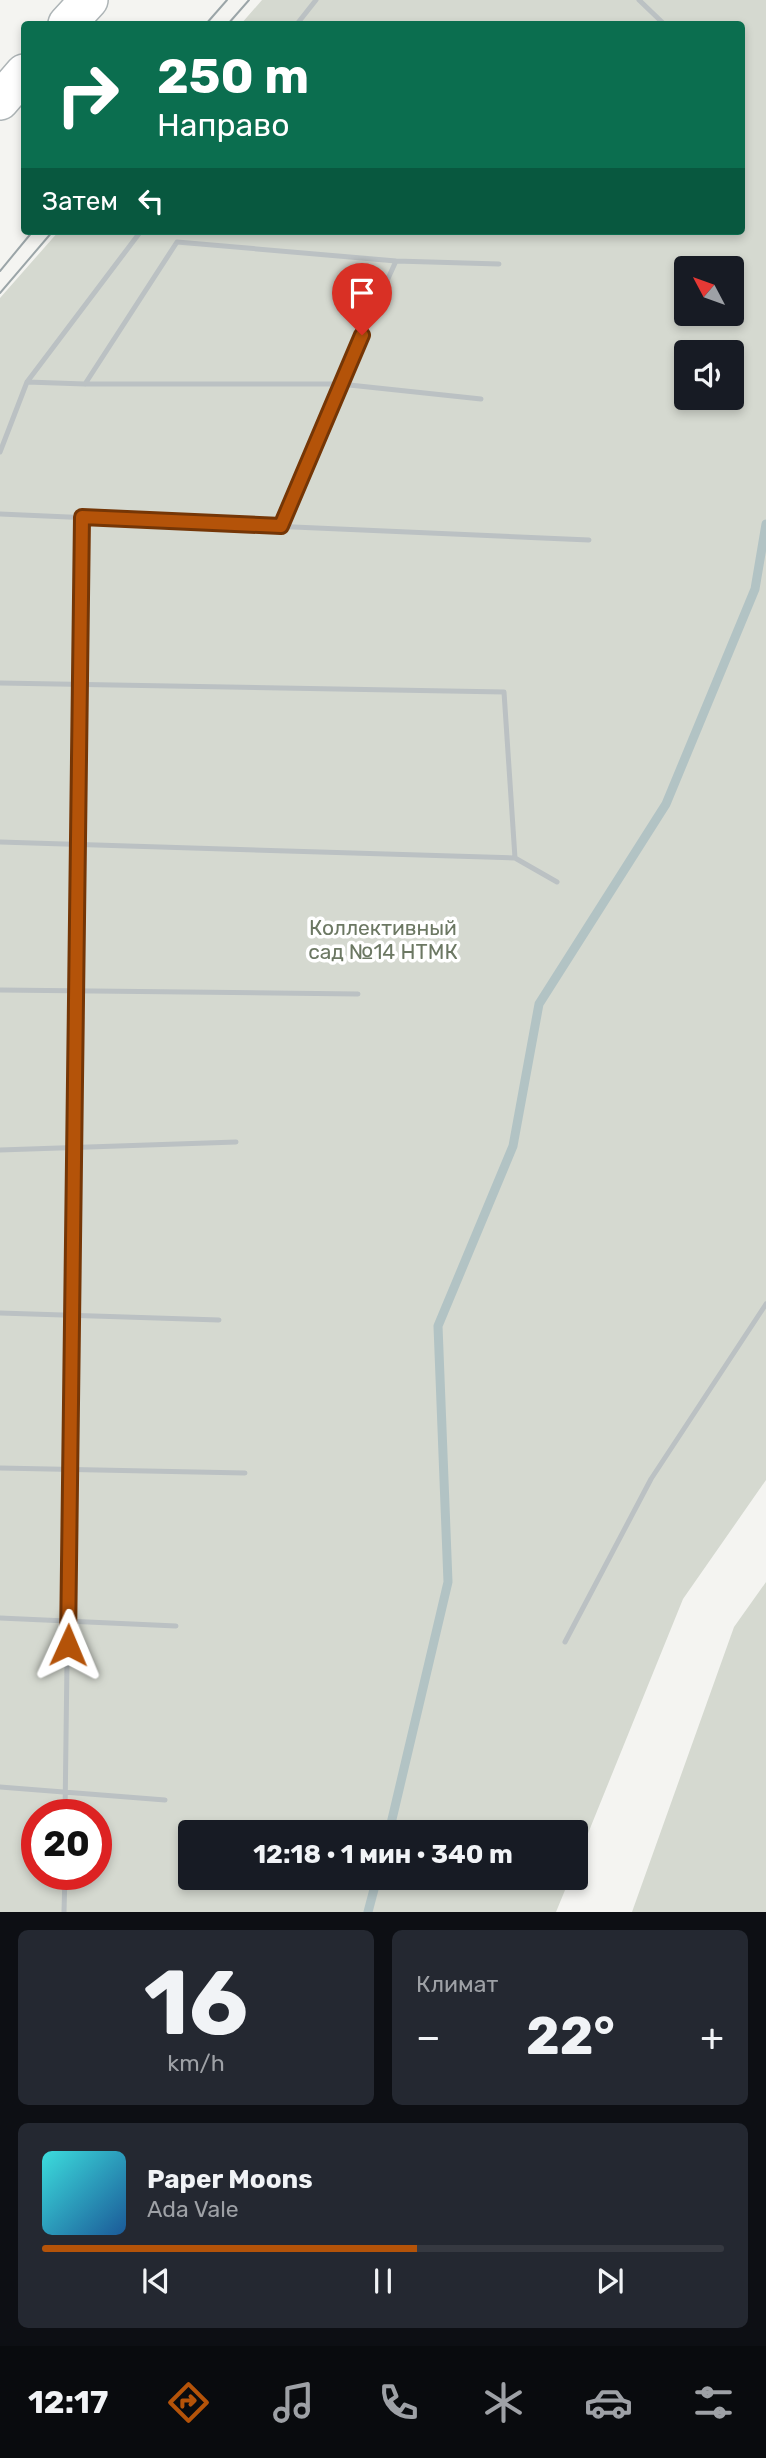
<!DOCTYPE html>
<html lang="ru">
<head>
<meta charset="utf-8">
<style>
	:root { --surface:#171b24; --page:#242831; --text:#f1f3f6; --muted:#9ea1a6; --line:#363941; --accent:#b45309 }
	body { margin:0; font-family:Rubik,sans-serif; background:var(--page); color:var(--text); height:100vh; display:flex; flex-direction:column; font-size:26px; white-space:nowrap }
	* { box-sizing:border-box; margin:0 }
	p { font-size:23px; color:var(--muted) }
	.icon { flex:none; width:38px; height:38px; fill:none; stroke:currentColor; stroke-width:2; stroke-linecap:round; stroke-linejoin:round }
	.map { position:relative; height:1912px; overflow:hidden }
	.details { display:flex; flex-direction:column; gap:18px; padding:18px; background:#0d0f14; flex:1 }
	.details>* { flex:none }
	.guide { position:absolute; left:21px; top:21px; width:724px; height:214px; border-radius:7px; box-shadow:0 4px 10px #0003; background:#0b6e4f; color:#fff; overflow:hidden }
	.needle { width:46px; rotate:311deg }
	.controls { position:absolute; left:674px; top:256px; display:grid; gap:14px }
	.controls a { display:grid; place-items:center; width:70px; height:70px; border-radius:7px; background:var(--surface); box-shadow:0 4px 10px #0003; font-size:35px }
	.speed { position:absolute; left:21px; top:1799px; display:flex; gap:14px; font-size:35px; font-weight:700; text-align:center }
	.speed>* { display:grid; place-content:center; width:91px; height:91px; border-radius:50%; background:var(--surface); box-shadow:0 4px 10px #0003; line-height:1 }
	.speed .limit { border:10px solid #d22; background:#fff; color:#111 }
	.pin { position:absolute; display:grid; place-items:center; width:60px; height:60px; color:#fff; margin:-72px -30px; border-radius:50% 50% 50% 0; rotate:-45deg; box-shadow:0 0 7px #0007 }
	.pin .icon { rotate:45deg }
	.me { position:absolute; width:77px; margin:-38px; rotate:1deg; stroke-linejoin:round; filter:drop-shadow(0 0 5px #0008) }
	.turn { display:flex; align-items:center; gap:24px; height:147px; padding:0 21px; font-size:32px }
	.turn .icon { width:91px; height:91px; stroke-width:2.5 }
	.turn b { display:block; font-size:49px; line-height:60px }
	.then { display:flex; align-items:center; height:66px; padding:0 21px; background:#0003; gap:14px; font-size:26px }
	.big { font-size:52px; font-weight:700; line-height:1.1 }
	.details .widget { flex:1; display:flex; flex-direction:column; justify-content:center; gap:10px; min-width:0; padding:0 24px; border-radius:10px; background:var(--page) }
	.details .dial { align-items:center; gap:0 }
	.dial b { font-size:91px; line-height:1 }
	.song { display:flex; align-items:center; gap:21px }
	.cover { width:84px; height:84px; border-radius:10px; background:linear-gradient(135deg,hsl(180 70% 55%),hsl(210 70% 35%)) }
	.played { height:7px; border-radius:4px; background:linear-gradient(90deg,var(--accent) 55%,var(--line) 55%) }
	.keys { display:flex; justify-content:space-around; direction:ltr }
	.heat { display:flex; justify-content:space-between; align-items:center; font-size:38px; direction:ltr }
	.details .tiles { flex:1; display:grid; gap:18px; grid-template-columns:1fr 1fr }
	.widget:last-child { grid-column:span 2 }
	.trip { position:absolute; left:178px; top:1820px; width:410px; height:70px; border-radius:7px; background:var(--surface); box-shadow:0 4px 10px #0003; font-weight:700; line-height:70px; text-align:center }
	.dock { display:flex; height:112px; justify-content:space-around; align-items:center; background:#090b0e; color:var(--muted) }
	.dock .icon { width:49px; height:49px }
	.dock .selected { color:var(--accent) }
	.dock b { font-size:32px; color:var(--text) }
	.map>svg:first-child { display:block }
	.green { fill:#d5d9d0; fill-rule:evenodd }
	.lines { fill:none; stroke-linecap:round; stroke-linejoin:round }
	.stream { stroke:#b2c3c4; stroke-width:9 }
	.primary-casing { stroke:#adb4b6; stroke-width:40 }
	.lane { stroke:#bbc1c3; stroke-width:5 }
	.primary { stroke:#fff; stroke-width:37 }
	.tram { stroke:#9ba5a8; stroke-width:2 }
	.route-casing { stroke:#753606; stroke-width:18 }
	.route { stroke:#b45309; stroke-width:12 }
	.labels { text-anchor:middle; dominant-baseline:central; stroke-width:7; stroke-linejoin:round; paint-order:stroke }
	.park-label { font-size:21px; fill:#6c7863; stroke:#fff }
</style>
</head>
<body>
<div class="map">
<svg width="766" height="1912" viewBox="0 0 766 1912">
	<rect width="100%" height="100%" fill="#f4f4f1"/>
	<path class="green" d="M262 0H766V1480L683 1599 576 1863V1832H191V1878H570L556 1912H0V298L59 231H742V24H241ZM686 268H732V313H686ZM686 352H732V397H686ZM37 1815H96V1874H37Z
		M766 1582V1912H632L734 1627Z"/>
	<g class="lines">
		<path class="stream" d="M389 1832 448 1582 438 1326 513 1146 539 1004 666 804 755 589 766 524
			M368 1912 377 1878"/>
		<g class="primary-casing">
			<path id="primary" d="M67 24 89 0
				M0 101 24 73"/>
		</g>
		<path class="lane" d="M639 0 664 24
			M297 24 316 0
			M27 382 85 384H340L481 399
			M85 384 177 242 396 261 499 264
			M0 452 27 382 141 231
			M0 514 589 540
			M281 526 340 384 396 261
			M0 683 504 692 515 858 557 882
			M0 842 515 858
			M0 990 358 994
			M0 1150 236 1142
			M0 1313 219 1320
			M0 1468 245 1473
			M0 1618 176 1626
			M565 1642 651 1479 766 1304
			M0 1787 165 1800
			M65 1815 82 517
			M64 1912 65 1874"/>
		<use href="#primary" class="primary"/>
		<path class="tram" d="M206 24 227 0
			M228 24 249 0
			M0 271 33 231
			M0 293 53 231"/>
	</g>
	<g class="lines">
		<g class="route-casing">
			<path id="route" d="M68 1645 82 517 281 526 362 335"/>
		</g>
		<use href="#route" class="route"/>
	</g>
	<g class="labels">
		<g class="park-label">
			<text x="383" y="927">Коллективный<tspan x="383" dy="24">сад №14 НТМК</tspan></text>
		</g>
	</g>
</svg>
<div class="controls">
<a><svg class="needle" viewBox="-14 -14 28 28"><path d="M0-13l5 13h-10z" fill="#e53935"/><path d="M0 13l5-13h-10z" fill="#9ea1a6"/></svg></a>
<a><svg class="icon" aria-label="sound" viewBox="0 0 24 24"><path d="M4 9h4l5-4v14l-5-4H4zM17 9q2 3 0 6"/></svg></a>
</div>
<div class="speed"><div class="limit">20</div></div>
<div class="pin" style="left:362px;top:335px;background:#d93025"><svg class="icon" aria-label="arrive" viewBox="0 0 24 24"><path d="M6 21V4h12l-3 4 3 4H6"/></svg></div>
<svg class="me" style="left:68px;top:1645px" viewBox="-20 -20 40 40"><path d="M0-17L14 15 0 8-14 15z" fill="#b45309" stroke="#fff" stroke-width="4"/></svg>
<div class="trip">12:18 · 1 мин · 340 m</div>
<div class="guide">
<div class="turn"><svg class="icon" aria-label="right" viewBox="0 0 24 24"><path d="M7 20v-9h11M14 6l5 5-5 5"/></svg><div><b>250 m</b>Направо</div></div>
<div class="then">Затем<svg class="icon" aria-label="left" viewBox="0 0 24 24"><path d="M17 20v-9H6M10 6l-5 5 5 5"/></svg></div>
</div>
</div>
<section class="details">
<div class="tiles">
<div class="widget dial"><b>16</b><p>km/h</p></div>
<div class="widget"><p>Климат</p>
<div class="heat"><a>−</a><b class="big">22°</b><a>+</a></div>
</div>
<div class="widget">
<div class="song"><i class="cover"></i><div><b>Paper Moons</b><p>Ada Vale</p></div></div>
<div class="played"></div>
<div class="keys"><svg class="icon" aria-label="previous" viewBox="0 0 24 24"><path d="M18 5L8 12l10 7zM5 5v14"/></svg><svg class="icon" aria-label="pause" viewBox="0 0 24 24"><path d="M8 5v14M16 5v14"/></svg><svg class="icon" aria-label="next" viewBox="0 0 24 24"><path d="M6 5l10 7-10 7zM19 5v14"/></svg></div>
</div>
</div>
</section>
<nav class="dock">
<b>12:17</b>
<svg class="icon selected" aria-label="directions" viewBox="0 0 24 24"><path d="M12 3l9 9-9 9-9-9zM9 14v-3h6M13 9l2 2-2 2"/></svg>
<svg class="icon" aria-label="music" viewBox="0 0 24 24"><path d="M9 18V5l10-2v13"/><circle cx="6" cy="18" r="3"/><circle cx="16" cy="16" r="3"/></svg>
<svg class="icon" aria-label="phone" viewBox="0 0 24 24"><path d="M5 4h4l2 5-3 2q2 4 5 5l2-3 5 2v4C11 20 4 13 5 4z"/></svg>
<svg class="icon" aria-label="climate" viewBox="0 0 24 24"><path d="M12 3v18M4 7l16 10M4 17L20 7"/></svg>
<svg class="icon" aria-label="car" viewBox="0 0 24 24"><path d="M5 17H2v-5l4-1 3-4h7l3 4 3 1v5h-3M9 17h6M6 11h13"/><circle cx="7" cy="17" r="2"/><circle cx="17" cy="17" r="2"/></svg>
<svg class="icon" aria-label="filters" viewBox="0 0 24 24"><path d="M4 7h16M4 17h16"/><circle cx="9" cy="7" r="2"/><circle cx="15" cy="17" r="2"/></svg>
</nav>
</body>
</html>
